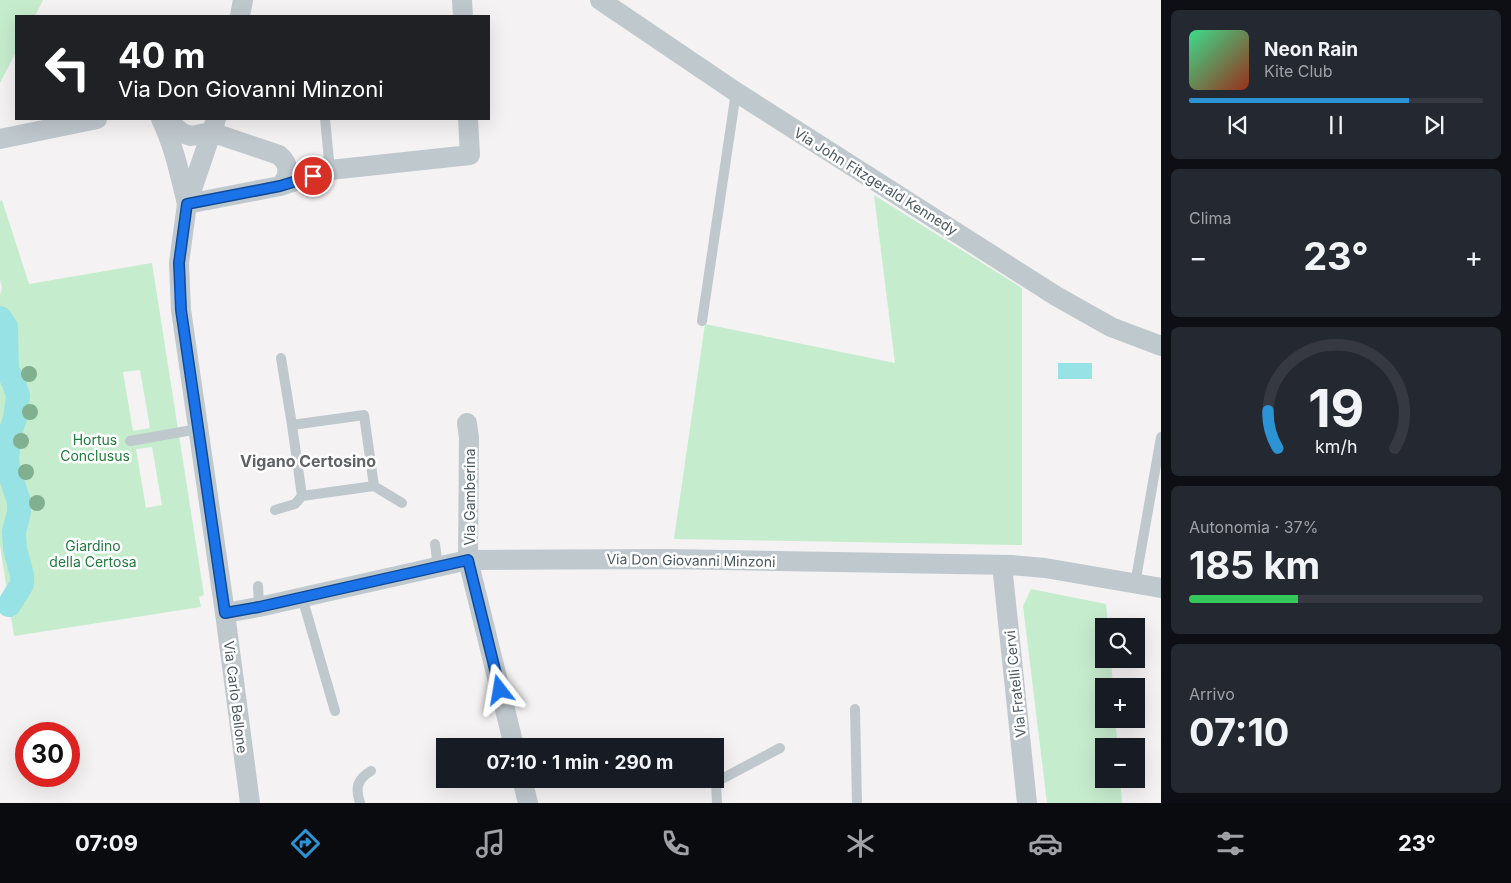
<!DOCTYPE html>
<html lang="it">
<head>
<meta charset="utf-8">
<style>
	:root { --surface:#171b24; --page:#242831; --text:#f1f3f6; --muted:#9ea1a6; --line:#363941; --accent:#2c93d5 }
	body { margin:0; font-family:Inter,sans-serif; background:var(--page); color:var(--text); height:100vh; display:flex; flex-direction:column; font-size:19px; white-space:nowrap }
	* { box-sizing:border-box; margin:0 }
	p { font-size:16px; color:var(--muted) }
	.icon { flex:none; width:28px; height:28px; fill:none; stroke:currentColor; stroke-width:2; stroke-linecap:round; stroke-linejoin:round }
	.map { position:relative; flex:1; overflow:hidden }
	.side { display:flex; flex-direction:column; gap:10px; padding:10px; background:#0d0f14; width:350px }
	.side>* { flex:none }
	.hud { position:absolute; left:15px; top:15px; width:475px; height:105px; border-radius:0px; box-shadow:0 5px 20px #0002; background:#202124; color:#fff; overflow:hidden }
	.buttons { position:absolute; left:1095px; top:618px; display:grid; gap:10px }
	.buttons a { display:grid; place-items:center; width:50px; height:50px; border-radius:0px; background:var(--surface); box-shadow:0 5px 20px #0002; font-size:25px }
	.speed { position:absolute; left:15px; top:722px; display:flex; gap:10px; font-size:25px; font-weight:700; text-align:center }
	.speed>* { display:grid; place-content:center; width:65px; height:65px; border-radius:50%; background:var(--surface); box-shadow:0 5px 20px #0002; line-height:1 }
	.speed .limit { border:8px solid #d22; background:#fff; color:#111 }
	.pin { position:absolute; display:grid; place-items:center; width:42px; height:42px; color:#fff; margin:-21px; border:2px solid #fff; border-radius:50%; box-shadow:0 1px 5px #0007 }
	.me { position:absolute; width:55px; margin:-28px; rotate:346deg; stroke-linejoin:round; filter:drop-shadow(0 0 4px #0008) }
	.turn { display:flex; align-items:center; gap:18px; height:105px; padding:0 20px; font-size:22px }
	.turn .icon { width:65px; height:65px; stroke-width:2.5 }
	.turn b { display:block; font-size:35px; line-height:42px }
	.big { font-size:38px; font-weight:700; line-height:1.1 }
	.side .widget { flex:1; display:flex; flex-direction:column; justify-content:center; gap:8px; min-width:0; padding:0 18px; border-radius:8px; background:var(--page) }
	.side .dial { align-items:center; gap:0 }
	.dial svg { height:130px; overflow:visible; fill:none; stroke:var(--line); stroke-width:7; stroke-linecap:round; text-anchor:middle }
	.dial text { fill:var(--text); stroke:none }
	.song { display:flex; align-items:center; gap:15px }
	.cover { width:60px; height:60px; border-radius:8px; background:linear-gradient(135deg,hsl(150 70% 55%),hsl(10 70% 35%)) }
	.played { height:5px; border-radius:2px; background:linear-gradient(90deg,var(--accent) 75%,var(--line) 75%) }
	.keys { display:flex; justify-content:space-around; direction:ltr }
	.heat { display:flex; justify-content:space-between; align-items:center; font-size:28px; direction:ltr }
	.charge { height:8px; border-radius:4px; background:linear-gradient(90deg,#34c759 37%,var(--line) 0) }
	.trip { position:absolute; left:436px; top:738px; width:288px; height:50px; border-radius:0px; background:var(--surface); box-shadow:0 5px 20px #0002; font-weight:700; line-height:50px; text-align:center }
	.tabs { display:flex; height:80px; justify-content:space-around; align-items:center; background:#090b0e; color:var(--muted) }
	.tabs .icon { width:35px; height:35px }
	.tabs .current { color:var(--accent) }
	.tabs b { font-size:22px; color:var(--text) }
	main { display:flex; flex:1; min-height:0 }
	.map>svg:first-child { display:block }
	.green { fill:#c6ecce; fill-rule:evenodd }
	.water { fill:#97e2e5 }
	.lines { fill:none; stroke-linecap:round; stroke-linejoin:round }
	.canal { stroke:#97e2e5; stroke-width:24 }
	.lane { stroke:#bfc8cd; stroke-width:10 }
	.street { stroke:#bfc8cd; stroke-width:20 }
	.tree { fill:#80b08f }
	.route-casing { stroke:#114b97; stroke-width:12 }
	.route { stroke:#1a73e8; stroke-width:9 }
	.labels { text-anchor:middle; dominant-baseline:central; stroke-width:5; stroke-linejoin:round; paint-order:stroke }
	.street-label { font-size:14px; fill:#4b585e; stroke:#fff }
	.park-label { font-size:14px; fill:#217a3e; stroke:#fff }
	.quarter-label { font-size:16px; font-weight:bold; fill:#5f6366; stroke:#fff }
</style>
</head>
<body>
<main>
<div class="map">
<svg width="1161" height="803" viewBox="0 0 1161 803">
	<rect width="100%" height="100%" fill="#f4f2f3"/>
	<path class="green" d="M0 0H43L35 16H16V52L0 83Z
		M874 195 1022 288V545L674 539 705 324 895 363Z
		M2 200 29 284 152 263 204 595 199 597 201 607 14 636 0 545V295L2 288 0 280V201ZM140 370 150 428 133 431 123 372ZM152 447 162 505 146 508 136 449Z
		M1031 589 1106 604 1108 626H1104V659H1111L1113 686H1104V719H1115L1118 746H1104V779H1120L1122 803H1047L1023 606Z"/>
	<path class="water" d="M1058 363H1092V379H1058Z"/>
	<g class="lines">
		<path class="canal" d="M0 318 6 327 7 370 14 383 18 396 15 418 10 434 7 457 8 468 19 502V512L14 532 15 549 22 575V584L9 605"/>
		<path class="lane" d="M325 119 330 170
			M702 321 736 92
			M281 358 292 425
			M364 415 374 486 302 496 292 425Z
			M130 441 198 429
			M374 486 402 503
			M275 510 295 504 302 496
			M435 544 438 567
			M1135 584 1161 437
			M258 586 259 607
			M302 597 335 711
			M855 709 857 803
			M360 803C355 788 357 779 371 771
			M717 803 716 782 780 748"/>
		<path class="street" d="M462 0 463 16
			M600 0 736 92 1056 296 1111 327 1161 346
			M240 16 243 0
			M161 119C174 146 180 175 187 204L280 186C290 176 290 164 279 155L211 132 191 136 182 133 166 119
			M216 119 187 204 179 263 181 310 225 613 250 803
			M0 139 97 119
			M280 186 330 170 470 155 468 119
			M467 423 469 438 468 560 514 746
			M1002 565 1027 803
			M225 613 259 607 468 560 667 559 1011 565 1045 568 1161 588
			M522 779 528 803"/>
	</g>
	<g class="tree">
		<circle cx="29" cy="374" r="8"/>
		<circle cx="30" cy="412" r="8"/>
		<circle cx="21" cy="441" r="8"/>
		<circle cx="26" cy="472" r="8"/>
		<circle cx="37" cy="503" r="8"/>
	</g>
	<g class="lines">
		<g class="route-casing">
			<path id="route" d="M313 176 280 186 187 204 179 263 181 310 225 613 259 607 468 560 500 690"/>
		</g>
		<use href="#route" class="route"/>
	</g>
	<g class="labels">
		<g class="street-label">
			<text transform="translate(876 181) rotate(32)">Via John Fitzgerald Kennedy</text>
			<text transform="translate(469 497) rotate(-90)">Via Gamberina</text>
			<text transform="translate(691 560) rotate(1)">Via Don Giovanni Minzoni</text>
			<text transform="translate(1015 684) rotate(-96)">Via Fratelli Cervi</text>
			<text transform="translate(236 697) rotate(83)">Via Carlo Bellone</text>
		</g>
		<g class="park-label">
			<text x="95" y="439">Hortus<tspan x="95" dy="16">Conclusus</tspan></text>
			<text x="93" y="545">Giardino<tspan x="93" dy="16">della Certosa</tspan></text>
		</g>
		<g class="quarter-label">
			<text x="308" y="461">Vigano Certosino</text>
		</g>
	</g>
</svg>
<div class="buttons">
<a><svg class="icon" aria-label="search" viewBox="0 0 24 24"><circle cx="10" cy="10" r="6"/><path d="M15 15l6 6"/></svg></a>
<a>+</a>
<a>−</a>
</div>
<div class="speed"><div class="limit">30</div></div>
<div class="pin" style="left:313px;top:176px;background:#d93025"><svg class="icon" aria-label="arrive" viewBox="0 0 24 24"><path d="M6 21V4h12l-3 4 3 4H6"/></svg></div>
<svg class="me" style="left:500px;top:690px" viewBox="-20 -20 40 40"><path d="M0-17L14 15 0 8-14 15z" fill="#1a73e8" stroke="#fff" stroke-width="4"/></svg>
<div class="trip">07:10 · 1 min · 290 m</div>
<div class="hud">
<div class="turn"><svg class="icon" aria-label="left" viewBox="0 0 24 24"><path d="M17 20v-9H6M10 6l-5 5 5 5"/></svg><div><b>40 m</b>Via Don Giovanni Minzoni</div></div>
</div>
</div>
<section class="side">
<div class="widget">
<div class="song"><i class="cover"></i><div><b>Neon Rain</b><p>Kite Club</p></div></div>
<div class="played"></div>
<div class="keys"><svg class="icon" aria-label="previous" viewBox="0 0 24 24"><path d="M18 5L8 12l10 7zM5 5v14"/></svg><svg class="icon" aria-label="pause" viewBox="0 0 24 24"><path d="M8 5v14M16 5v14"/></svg><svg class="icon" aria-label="next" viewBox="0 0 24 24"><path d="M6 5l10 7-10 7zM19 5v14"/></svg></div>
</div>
<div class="widget"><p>Clima</p>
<div class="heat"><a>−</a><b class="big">23°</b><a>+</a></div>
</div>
<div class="widget dial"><svg viewBox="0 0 100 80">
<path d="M14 69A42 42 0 1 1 86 69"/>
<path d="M14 69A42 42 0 0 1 8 46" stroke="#2c93d5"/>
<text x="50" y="56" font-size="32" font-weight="700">19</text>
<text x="50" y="72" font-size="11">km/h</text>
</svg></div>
<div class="widget"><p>Autonomia · 37%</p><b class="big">185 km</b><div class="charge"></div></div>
<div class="widget"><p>Arrivo</p><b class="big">07:10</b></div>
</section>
</main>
<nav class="tabs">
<b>07:09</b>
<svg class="icon current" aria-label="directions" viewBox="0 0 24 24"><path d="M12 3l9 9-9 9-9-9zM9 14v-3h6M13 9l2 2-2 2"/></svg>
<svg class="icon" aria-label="music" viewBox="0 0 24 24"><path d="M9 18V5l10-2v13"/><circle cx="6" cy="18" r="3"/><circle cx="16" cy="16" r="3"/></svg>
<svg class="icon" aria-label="phone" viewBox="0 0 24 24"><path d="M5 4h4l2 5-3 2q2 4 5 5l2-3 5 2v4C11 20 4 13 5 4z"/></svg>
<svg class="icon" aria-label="climate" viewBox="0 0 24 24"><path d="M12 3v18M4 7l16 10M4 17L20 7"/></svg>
<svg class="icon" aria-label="car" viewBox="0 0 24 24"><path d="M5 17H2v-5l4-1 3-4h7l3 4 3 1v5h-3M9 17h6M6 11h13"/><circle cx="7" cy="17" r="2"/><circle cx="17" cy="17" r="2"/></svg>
<svg class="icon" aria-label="filters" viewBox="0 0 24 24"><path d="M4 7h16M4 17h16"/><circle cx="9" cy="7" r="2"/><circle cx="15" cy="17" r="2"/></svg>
<b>23°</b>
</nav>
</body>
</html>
